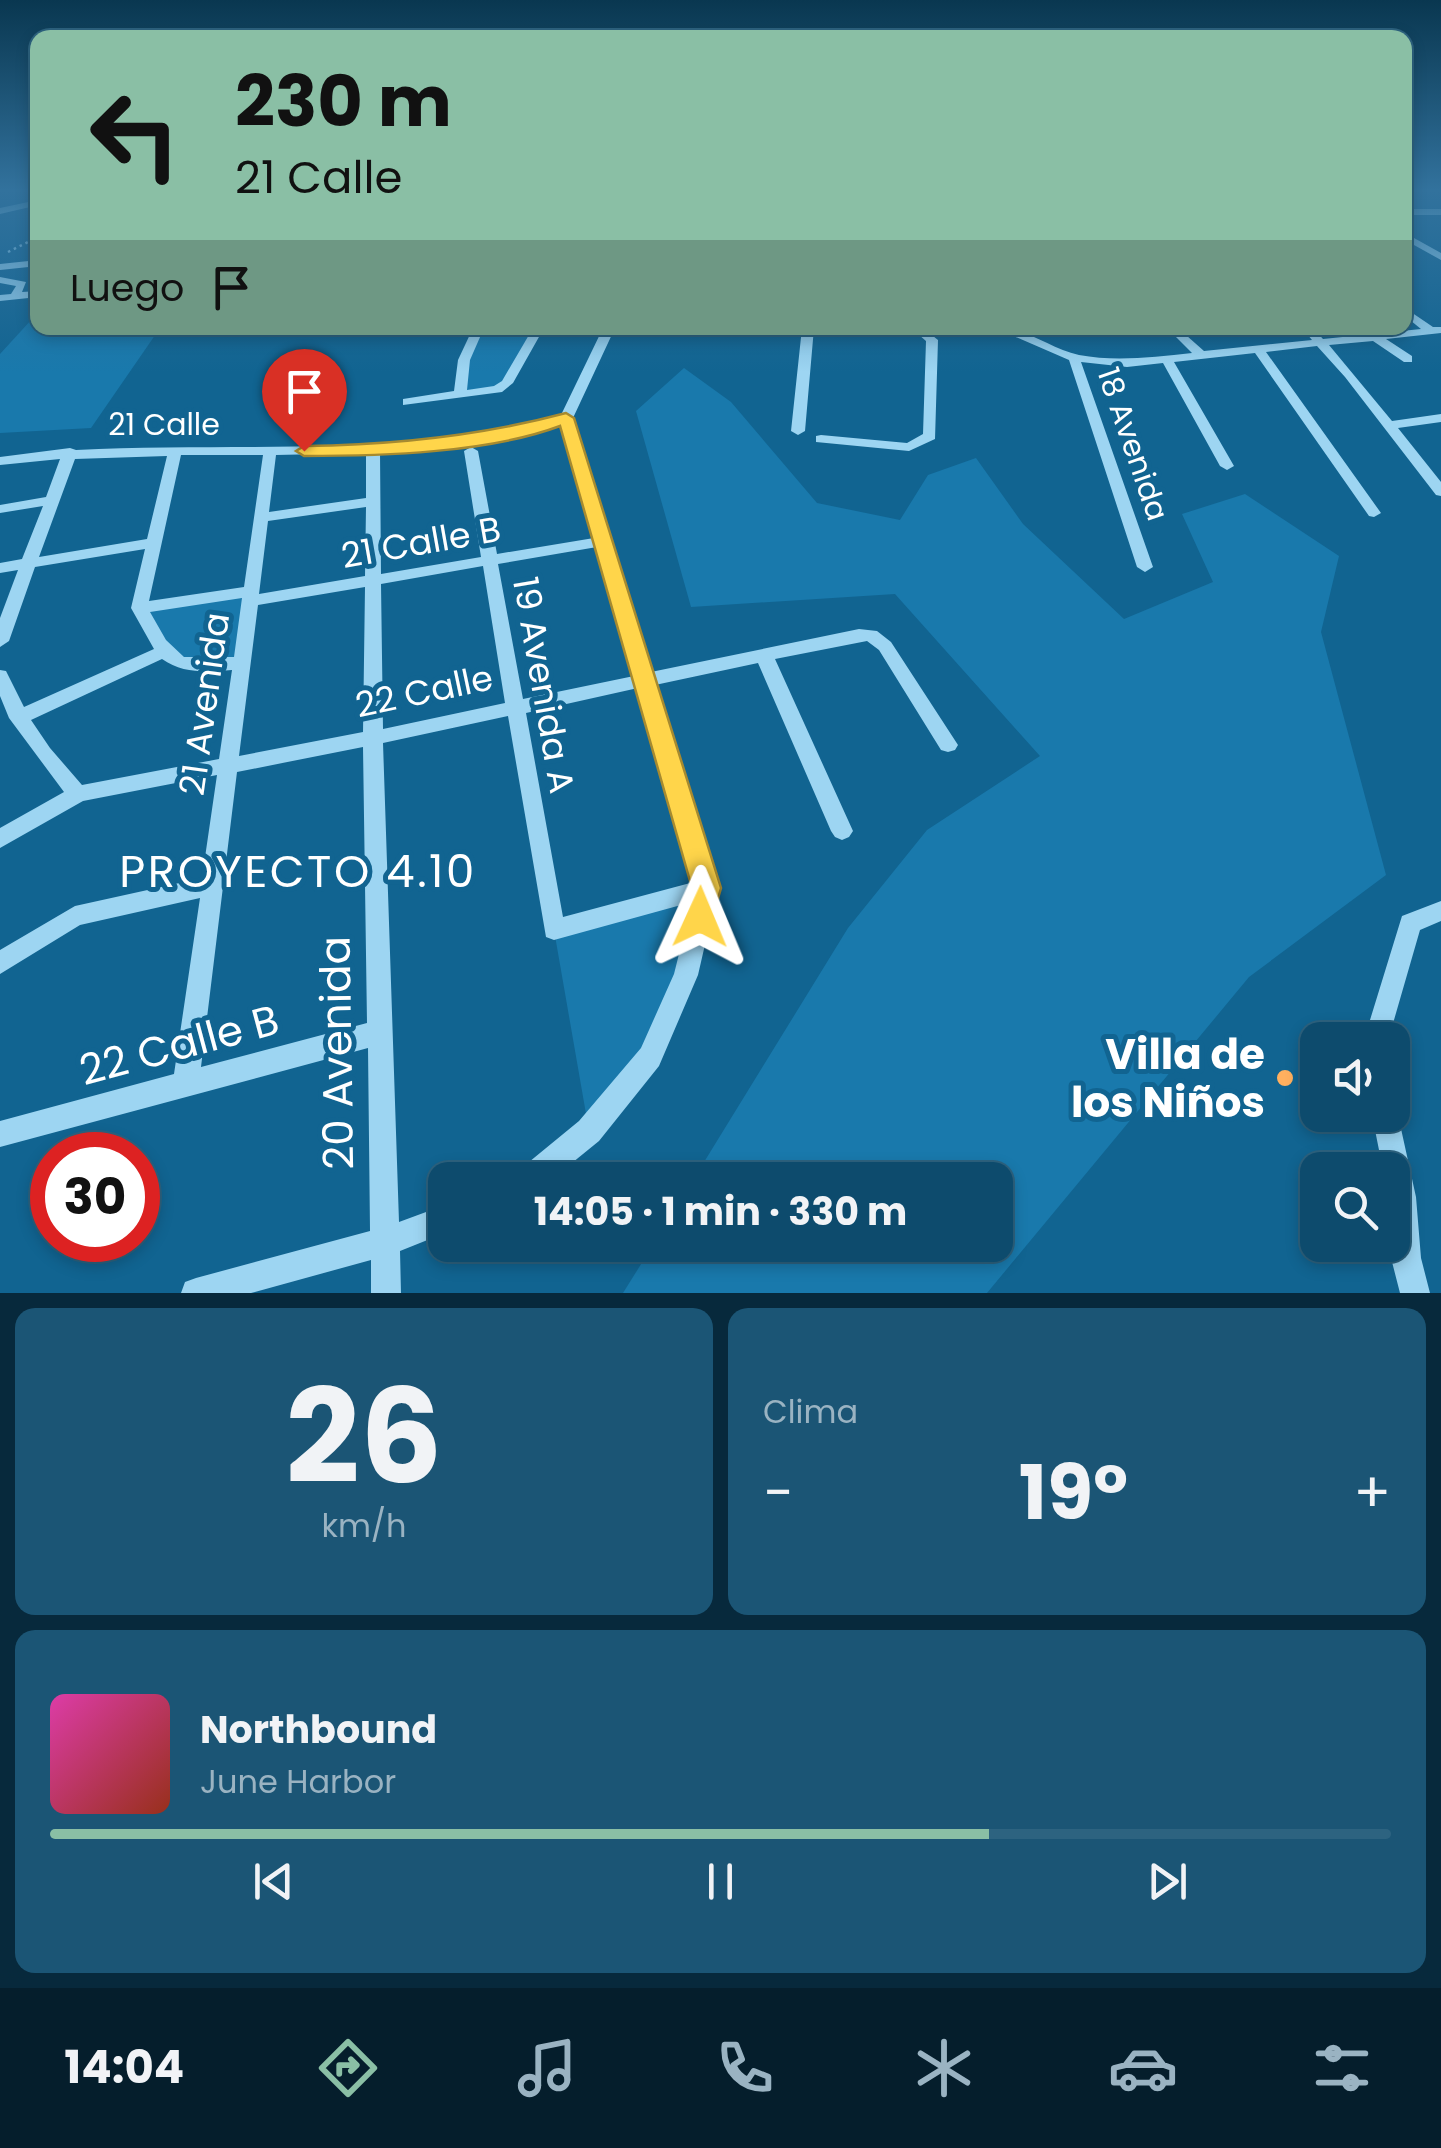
<!DOCTYPE html>
<html lang="es">
<head>
<meta charset="utf-8">
<style>
	:root { --surface:#0d4b6d; --page:#1b5575; --text:#f1f3f6; --muted:#9ab3c2; --line:#2d6380; --accent:#8abfa5 }
	body { margin:0; font-family:Poppins,sans-serif; background:var(--page); color:var(--text); height:100vh; display:flex; flex-direction:column; font-size:38px; white-space:nowrap }
	* { box-sizing:border-box; margin:0 }
	p { font-size:32px; color:var(--muted) }
	.icon { flex:none; width:55px; height:55px; fill:none; stroke:currentColor; stroke-width:2; stroke-linecap:round; stroke-linejoin:round }
	.map { position:relative; height:1293px; overflow:hidden }
	.drawer { display:flex; flex-direction:column; gap:15px; padding:15px; background:#07293c; flex:1 }
	.drawer>* { flex:none }
	.hud { position:absolute; left:30px; top:30px; width:1382px; height:305px; border-radius:20px; box-shadow:0 5px 15px #0003,0 0 0 2px var(--line); background:#8abfa5; color:#111; overflow:hidden }
	.controls { position:absolute; left:1300px; top:1022px; display:grid; gap:20px }
	.controls a { display:grid; place-items:center; width:110px; height:110px; border-radius:20px; background:var(--surface); box-shadow:0 5px 15px #0003,0 0 0 2px var(--line); font-size:50px }
	.speed { position:absolute; left:30px; top:1132px; display:flex; gap:20px; font-size:50px; font-weight:700; text-align:center }
	.speed>* { display:grid; place-content:center; width:130px; height:130px; border-radius:50%; background:var(--surface); box-shadow:0 5px 15px #0003,0 0 0 2px var(--line); line-height:1 }
	.speed .limit { border:15px solid #d22; background:#fff; color:#111 }
	.pin { position:absolute; display:grid; place-items:center; width:85px; height:85px; color:#fff; margin:-102px -42px; border-radius:50% 50% 50% 0; rotate:-45deg; box-shadow:0 0 10px #0007 }
	.pin .icon { rotate:45deg }
	.me { position:absolute; width:110px; margin:-55px; rotate:1deg; stroke-linejoin:round; filter:drop-shadow(0 0 8px #0008) }
	.turn { display:flex; align-items:center; gap:35px; height:210px; padding:0 40px; font-size:45px }
	.turn .icon { width:130px; height:130px; stroke-width:2.5 }
	.turn b { display:block; font-size:70px; line-height:85px }
	.then { display:flex; align-items:center; height:95px; padding:0 40px; background:#0003; gap:20px; font-size:38px }
	.big { font-size:75px; font-weight:700; line-height:1.1 }
	.drawer .card { flex:1; display:flex; flex-direction:column; justify-content:center; gap:15px; min-width:0; padding:0 35px; border-radius:20px; background:var(--page) }
	.drawer .dial { align-items:center; gap:0 }
	.dial b { font-size:130px; line-height:1 }
	.song { display:flex; align-items:center; gap:30px }
	.cover { width:120px; height:120px; border-radius:15px; background:linear-gradient(135deg,hsl(320 70% 55%),hsl(10 70% 35%)) }
	.played { height:10px; border-radius:5px; background:linear-gradient(90deg,var(--accent) 70%,var(--line) 70%) }
	.keys { display:flex; justify-content:space-around; direction:ltr }
	.heat { display:flex; justify-content:space-between; align-items:center; font-size:55px; direction:ltr }
	.drawer .tiles { flex:1; display:grid; gap:15px; grid-template-columns:1fr 1fr }
	.card:last-child { grid-column:span 2 }
	.trip { position:absolute; left:428px; top:1162px; width:585px; height:100px; border-radius:20px; background:var(--surface); box-shadow:0 5px 15px #0003,0 0 0 2px var(--line); font-weight:700; line-height:100px; text-align:center }
	.menu { display:flex; height:160px; justify-content:space-around; align-items:center; background:#051e2c; color:var(--muted) }
	.menu .icon { width:70px; height:70px }
	.menu .selected { color:var(--accent) }
	.menu b { font-size:45px; color:var(--text) }
	.map>svg:first-child { display:block }
	.green { fill:#1979ac }
	.lines { fill:none; stroke-linecap:round; stroke-linejoin:round }
	.path { stroke:#9dd5f2; stroke-width:2.5; stroke-dasharray:2.5 4; stroke-linecap:butt }
	.minor { fill:#9dd5f2; fill-rule:evenodd }
	.route { fill:#ffd54a; stroke:#a68a30; stroke-width:2.5 }
	.poi-dot { fill:#ffb05f; stroke:#116491; stroke-width:4 }
	.labels { text-anchor:middle; dominant-baseline:central; stroke-width:10; stroke-linejoin:round; paint-order:stroke }
	.far-street-label { font-size:30px; fill:#fff; stroke:#116491 }
	.street-label { font-size:35px; fill:#fff; stroke:#116491 }
	.near-street-label { font-size:42px; fill:#fff; stroke:#116491 }
	.near-poi-label { font-size:42px; font-weight:bold; fill:#fff; stroke:#116491; text-anchor:end }
	.near-neighbourhood-label { font-size:45px; letter-spacing:2.5px; fill:#fff; stroke:#116491 }
</style>
</head>
<body>
<div class="map">
<svg width="1441" height="1293" viewBox="0 0 1441 1293">
	<rect width="100%" height="100%" fill="#116491"/>
	<path class="green" d="M32 319H37L38 328H160L91 428 0 433V354Z
		M478 328H538L507 383 461 395 464 353Z
		M684 368 731 402 817 503 900 520 928 475 976 458 1023 524 1124 619 1213 582 1182 514 1245 494 1339 556 1321 632 1386 875 1249 977 987 1293H623L653 1245H995V1180H693L848 928 927 830 1040 756 895 594 691 607 636 411Z
		M252 591 243 663 186 667 139 608Z
		M707 888 650 1057 589 1131 554 930Z"/>
	<g class="lines">
		<path class="path" d="M8 252 38 237"/>
		<path class="minor" d="M33 201 38 204V216L30 207 0 214V208Z
			M1405 209H1441V215H1405Z
			M1405 233 1441 253V260L1405 240Z
			M38 260V266L0 270V264Z
			M0 277 26 282 22 292 38 291V297L0 301V295L11 294 16 286 0 283Z
			M1405 308 1433 327H1441V333L1386 339 1412 356V362H1404L1373 341 1329 345 1392 421 1441 414V422L1398 428 1441 482V496L1436 495 1345 377 1317 346 1266 352 1381 513 1374 517 1369 516 1255 353 1174 362 1234 466 1227 470 1220 466 1163 363 1127 367 1081 362 1153 567 1145 572 1137 567 1069 360 995 328C1025 326 1050 349 1079 355 1116 362 1154 357 1192 353L1167 328H1178L1204 351 1312 340 1302 328H1313L1323 339 1421 329 1405 316Z
			M473 328H484L470 360 467 390 494 386 502 381 533 328H544L513 383 502 392 403 405V399L454 391 458 360Z
			M603 328H615L573 418 651 672 859 629 877 631 891 642 958 745 955 750 948 752 941 750 879 650 867 641 775 659 853 831 849 837 842 840 835 837 831 831 758 663 655 685 718 888 698 975 659 1066 599 1141 551 1180H509L513 1170 529 1162 579 1121 641 1048 674 974 692 902 554 940 546 937 508 716 383 743 399 1222 445 1205V1233L400 1251 401 1293H371V1260L251 1293H181L185 1282 196 1278 370 1231 368 1048 0 1147V1121L174 1074 200 898 80 925 0 974V950L75 906 202 878 217 775 83 801 0 848V828L64 792 9 718 0 696V670L6 671 24 707 154 649 131 608 145 549 35 567 9 641 0 647V618L18 570 0 573V563L22 559 43 506 0 513V505L46 497 60 459 0 465V457L70 448 76 450C190 444 304 451 418 441 466 436 515 431 561 415ZM561 424 594 538 497 554 478 451 471 447 464 451 481 557 381 574 380 452 487 441ZM366 453V498L269 512 276 455ZM181 455H263L244 587 149 601ZM167 456 147 539 39 557 75 459ZM366 507 365 576 259 594 268 521ZM597 547 634 676 523 699 498 564ZM483 566 505 703 383 729 381 584ZM365 587 363 732 239 756 258 605ZM242 598 234 657H184L166 640 150 612ZM162 659C183 674 207 672 232 670L219 759 82 785 50 748 31 720ZM638 688 694 882 563 917 526 713ZM363 747 367 1023 201 1067 237 772Z
			M802 328H814L805 431 798 435 791 431Z
			M911 328H923L938 340 935 439 909 451 816 442V436L821 435 907 443 923 434 926 341Z
			M1441 901V921L1420 930 1394 1020 1392 1043V1040H1368L1370 1020 1402 916Z
			M1392 1105 1398 1115 1416 1197 1421 1258 1430 1293H1400L1391 1258 1392 1170H1383L1372 1115H1392Z"/>
	</g>
	<linearGradient id="sky" x2="0" y2="1"><stop stop-color="#093750"/><stop offset="0.51" stop-color="#32729d"/><stop offset="1" stop-color="#32729d" stop-opacity="0"/></linearGradient>
	<rect width="1441" height="372" fill="url(#sky)"/>
	<path class="route" d="M566 413 574 418 721 888 710 926 700 930 689 926 685 917 692 888 560 426C488 453 381 456 304 456L296 451 304 446C393 445 480 436 566 413Z"/>
	<circle class="poi-dot" cx="1285" cy="1078" r="10"/>
	<g class="labels">
		<g class="far-street-label">
			<text x="164" y="424">21 Calle</text>
			<text transform="translate(1133 444) rotate(71)">18 Avenida</text>
		</g>
		<g class="street-label">
			<text transform="translate(421 542) rotate(-10)">21 Calle B</text>
			<text transform="translate(544 685) rotate(80)">19 Avenida A</text>
			<text transform="translate(424 691) rotate(-12)">22 Calle</text>
			<text transform="translate(204 704) rotate(-82)">21 Avenida</text>
		</g>
		<g class="near-street-label">
			<text transform="translate(179 1045) rotate(-15)">22 Calle B</text>
			<text transform="translate(337 1053) rotate(-91)">20 Avenida</text>
		</g>
		<g class="near-poi-label">
			<text x="1265" y="1054">Villa de<tspan x="1265" dy="48">los Niños</tspan></text>
		</g>
		<g class="near-neighbourhood-label">
			<text x="298" y="871">PROYECTO 4.10</text>
		</g>
	</g>
</svg>
<div class="controls">
<a><svg class="icon" aria-label="sound" viewBox="0 0 24 24"><path d="M4 9h4l5-4v14l-5-4H4zM17 9q2 3 0 6"/></svg></a>
<a><svg class="icon" aria-label="search" viewBox="0 0 24 24"><circle cx="10" cy="10" r="6"/><path d="M15 15l6 6"/></svg></a>
</div>
<div class="speed"><div class="limit">30</div></div>
<div class="pin" style="left:304px;top:451px;background:#d93025"><svg class="icon" aria-label="arrive" viewBox="0 0 24 24"><path d="M6 21V4h12l-3 4 3 4H6"/></svg></div>
<svg class="me" style="left:700px;top:917px" viewBox="-20 -20 40 40"><path d="M0-17L14 15 0 8-14 15z" fill="#ffd54a" stroke="#fff" stroke-width="4"/></svg>
<div class="trip">14:05 · 1 min · 330 m</div>
<div class="hud">
<div class="turn"><svg class="icon" aria-label="left" viewBox="0 0 24 24"><path d="M17 20v-9H6M10 6l-5 5 5 5"/></svg><div><b>230 m</b>21 Calle</div></div>
<div class="then">Luego<svg class="icon" aria-label="arrive" viewBox="0 0 24 24"><path d="M6 21V4h12l-3 4 3 4H6"/></svg></div>
</div>
</div>
<section class="drawer">
<div class="tiles">
<div class="card dial"><b>26</b><p>km/h</p></div>
<div class="card"><p>Clima</p>
<div class="heat"><a>−</a><b class="big">19°</b><a>+</a></div>
</div>
<div class="card">
<div class="song"><i class="cover"></i><div><b>Northbound</b><p>June Harbor</p></div></div>
<div class="played"></div>
<div class="keys"><svg class="icon" aria-label="previous" viewBox="0 0 24 24"><path d="M18 5L8 12l10 7zM5 5v14"/></svg><svg class="icon" aria-label="pause" viewBox="0 0 24 24"><path d="M8 5v14M16 5v14"/></svg><svg class="icon" aria-label="next" viewBox="0 0 24 24"><path d="M6 5l10 7-10 7zM19 5v14"/></svg></div>
</div>
</div>
</section>
<nav class="menu">
<b>14:04</b>
<svg class="icon selected" aria-label="directions" viewBox="0 0 24 24"><path d="M12 3l9 9-9 9-9-9zM9 14v-3h6M13 9l2 2-2 2"/></svg>
<svg class="icon" aria-label="music" viewBox="0 0 24 24"><path d="M9 18V5l10-2v13"/><circle cx="6" cy="18" r="3"/><circle cx="16" cy="16" r="3"/></svg>
<svg class="icon" aria-label="phone" viewBox="0 0 24 24"><path d="M5 4h4l2 5-3 2q2 4 5 5l2-3 5 2v4C11 20 4 13 5 4z"/></svg>
<svg class="icon" aria-label="climate" viewBox="0 0 24 24"><path d="M12 3v18M4 7l16 10M4 17L20 7"/></svg>
<svg class="icon" aria-label="car" viewBox="0 0 24 24"><path d="M5 17H2v-5l4-1 3-4h7l3 4 3 1v5h-3M9 17h6M6 11h13"/><circle cx="7" cy="17" r="2"/><circle cx="17" cy="17" r="2"/></svg>
<svg class="icon" aria-label="filters" viewBox="0 0 24 24"><path d="M4 7h16M4 17h16"/><circle cx="9" cy="7" r="2"/><circle cx="15" cy="17" r="2"/></svg>
</nav>
</body>
</html>
